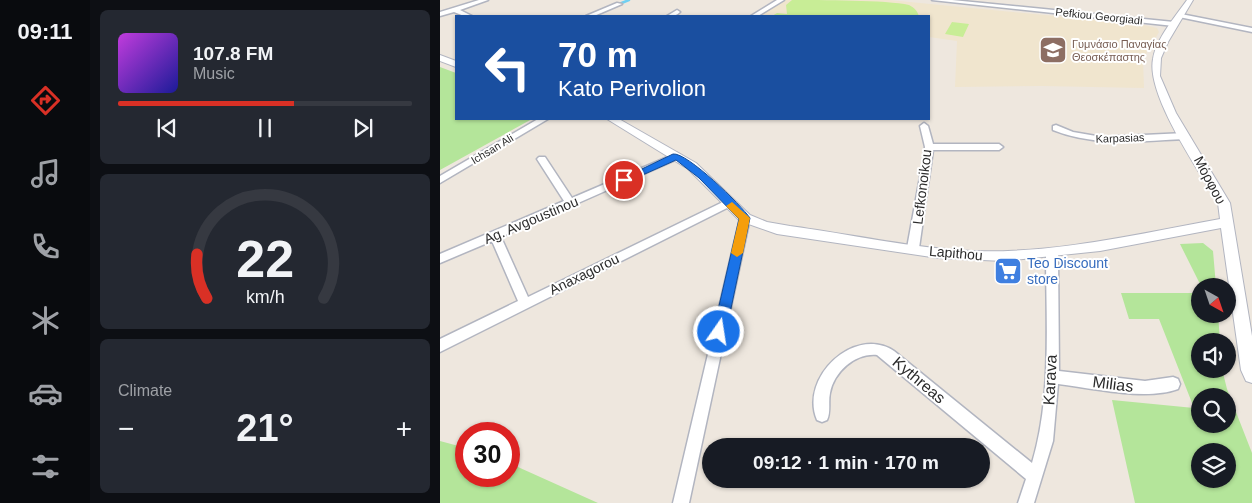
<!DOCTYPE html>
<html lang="en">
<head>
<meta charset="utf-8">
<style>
	:root { --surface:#171b24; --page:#242831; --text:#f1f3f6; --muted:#9ea1a6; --line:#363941; --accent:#d93025 }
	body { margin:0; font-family:Arial,sans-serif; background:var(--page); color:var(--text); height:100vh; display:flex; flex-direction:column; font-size:19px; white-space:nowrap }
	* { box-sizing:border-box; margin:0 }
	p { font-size:16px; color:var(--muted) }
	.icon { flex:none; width:28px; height:28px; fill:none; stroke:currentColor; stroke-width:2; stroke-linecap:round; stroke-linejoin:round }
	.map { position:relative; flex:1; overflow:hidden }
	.panel { display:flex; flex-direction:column; gap:10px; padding:10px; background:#0d0f14; width:350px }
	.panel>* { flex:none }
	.guide { position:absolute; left:15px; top:15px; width:475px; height:105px; border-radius:0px; box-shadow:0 1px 4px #0004; background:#1a4fa0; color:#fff; overflow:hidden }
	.needle { width:32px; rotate:140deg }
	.buttons { position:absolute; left:751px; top:278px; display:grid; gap:10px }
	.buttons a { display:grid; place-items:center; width:45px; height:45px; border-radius:50%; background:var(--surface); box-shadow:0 1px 4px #0004; font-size:25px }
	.speed { position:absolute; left:15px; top:422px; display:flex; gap:10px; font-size:25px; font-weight:700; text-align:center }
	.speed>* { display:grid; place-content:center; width:65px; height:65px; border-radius:50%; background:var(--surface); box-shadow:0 1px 4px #0004; line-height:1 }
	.speed .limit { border:8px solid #d22; background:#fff; color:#111 }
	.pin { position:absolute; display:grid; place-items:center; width:42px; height:42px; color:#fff; margin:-21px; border:2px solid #fff; border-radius:50%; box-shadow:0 1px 5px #0007 }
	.me { position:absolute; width:55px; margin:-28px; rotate:13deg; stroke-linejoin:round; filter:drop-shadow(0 0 4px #0008) }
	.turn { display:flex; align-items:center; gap:18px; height:105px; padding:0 20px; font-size:22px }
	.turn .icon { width:65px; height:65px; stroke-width:2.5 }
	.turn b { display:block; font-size:35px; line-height:42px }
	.big { font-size:38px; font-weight:700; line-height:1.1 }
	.panel .widget { flex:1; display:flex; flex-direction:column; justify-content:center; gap:8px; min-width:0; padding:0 18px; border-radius:8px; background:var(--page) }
	.panel .dial { align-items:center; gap:0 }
	.dial svg { height:130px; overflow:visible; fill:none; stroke:var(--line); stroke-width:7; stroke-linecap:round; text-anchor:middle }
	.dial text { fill:var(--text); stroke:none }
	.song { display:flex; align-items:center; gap:15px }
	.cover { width:60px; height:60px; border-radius:8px; background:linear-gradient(135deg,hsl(290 70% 55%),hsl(240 70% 35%)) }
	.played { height:5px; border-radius:2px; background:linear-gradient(90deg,var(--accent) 60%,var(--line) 60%) }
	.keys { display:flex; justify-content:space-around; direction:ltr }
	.heat { display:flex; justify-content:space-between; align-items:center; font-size:28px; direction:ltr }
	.trip { position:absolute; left:262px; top:438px; width:288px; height:50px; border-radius:25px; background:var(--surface); box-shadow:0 1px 4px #0004; font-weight:700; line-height:50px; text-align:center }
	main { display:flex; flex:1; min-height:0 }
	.tab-bar { display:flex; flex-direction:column; width:90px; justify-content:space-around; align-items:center; background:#090b0e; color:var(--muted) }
	.tab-bar .icon { width:35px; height:35px }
	.tab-bar .active { color:var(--accent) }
	.tab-bar b { font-size:22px; color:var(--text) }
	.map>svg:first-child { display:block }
	.education { fill:#f0e5ce }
	.green { fill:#b4e59a; fill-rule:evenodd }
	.pitch { fill:#c8ed96 }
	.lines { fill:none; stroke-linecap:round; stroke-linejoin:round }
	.stream { stroke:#70d0f2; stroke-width:2.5 }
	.minor-casing { stroke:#b2b5c0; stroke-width:3 }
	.tertiary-casing { stroke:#b2b5c0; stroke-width:2 }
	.minor { fill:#fff; fill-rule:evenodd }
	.tertiary { fill:#fff; fill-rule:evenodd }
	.route { fill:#1a73e8; stroke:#114b97 }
	.slow { fill:#f59e0b }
	.labels { text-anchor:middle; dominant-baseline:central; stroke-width:4; stroke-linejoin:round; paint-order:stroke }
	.far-street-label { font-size:11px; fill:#2c2c2c; stroke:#fff }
	.far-education-label { font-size:11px; fill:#785e54; stroke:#fff; text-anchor:start }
	.street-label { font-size:14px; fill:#2c2c2c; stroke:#fff }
	.shop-label { font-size:14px; fill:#366cbe; stroke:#fff; text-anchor:start }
	.near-street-label { font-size:16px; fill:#2c2c2c; stroke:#fff }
</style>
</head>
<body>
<main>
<nav class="tab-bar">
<b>09:11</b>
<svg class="icon active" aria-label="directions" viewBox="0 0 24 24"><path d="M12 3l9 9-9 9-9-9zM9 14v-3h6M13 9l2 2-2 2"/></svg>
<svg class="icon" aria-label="music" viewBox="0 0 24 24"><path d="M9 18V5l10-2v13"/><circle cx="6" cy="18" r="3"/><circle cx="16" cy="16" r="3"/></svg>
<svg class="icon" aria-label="phone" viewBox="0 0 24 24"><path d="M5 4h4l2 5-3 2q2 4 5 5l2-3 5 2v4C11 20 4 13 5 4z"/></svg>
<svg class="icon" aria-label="climate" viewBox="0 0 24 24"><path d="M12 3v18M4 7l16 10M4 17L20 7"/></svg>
<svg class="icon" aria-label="car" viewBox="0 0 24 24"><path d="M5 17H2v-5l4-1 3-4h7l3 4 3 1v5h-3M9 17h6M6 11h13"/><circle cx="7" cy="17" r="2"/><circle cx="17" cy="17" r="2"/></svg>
<svg class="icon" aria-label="filters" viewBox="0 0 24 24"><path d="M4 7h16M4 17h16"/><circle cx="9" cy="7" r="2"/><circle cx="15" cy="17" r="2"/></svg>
</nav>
<section class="panel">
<div class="widget">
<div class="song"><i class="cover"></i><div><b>107.8 FM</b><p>Music</p></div></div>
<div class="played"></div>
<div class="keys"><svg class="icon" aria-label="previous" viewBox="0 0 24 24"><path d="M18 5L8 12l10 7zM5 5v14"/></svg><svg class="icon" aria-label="pause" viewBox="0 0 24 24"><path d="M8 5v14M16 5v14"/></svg><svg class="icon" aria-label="next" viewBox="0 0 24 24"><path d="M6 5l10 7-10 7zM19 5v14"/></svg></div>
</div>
<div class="widget dial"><svg viewBox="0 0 100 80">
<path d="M14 69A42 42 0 1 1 86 69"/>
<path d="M14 69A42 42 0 0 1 8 42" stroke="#d93025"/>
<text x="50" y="56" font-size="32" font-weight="700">22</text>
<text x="50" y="72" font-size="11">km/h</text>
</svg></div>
<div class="widget"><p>Climate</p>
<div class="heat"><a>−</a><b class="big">21°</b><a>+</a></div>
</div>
</section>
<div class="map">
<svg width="812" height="503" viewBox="0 0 812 503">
	<rect width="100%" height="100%" fill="#eee7de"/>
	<path class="education" d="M346 0H449L699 24 717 28 719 32 703 59 704 88 601 86 515 87 517 41 489 37V16H320Z"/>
	<path class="green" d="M0 67 16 73V119H92L0 170Z
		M763 243 773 251 776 286H761L740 244Z
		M681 293H760V314H778L780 341H760V369H782L787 389 812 453V503H695L672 400 754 408 719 319H689ZM788 396V424H760V396ZM788 451V479H760V451Z
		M0 441 26 448V476H69V463L158 503H0Z"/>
	<path class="pitch" d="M352 0C379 0 447 0 469 5 475 8 477 11 479 16H332L337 13 347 14 346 5Z
		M512 22 529 24 523 37 505 34Z"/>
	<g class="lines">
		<path class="stream" d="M179 4 189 0"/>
		<g class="minor-casing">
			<path id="minor" d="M39 0H48L20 10 32 16H24L14 12 0 16V12Z
				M337 0H344L318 16H311Z
				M492 0H512L734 22 737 24 734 26Z
				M177 3 182 4 154 16H146Z
				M237 10 240 12C236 16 232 17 227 16Z
				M741 14 812 28V32L739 17V15Z
				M98 119H108L0 183V176Z
				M484 123 488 126 493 144H559L563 147 559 150H493L479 248 473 252 467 248 483 161 485 147 480 126Z
				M616 125 633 132 662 137 745 133 749 136 745 139C700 141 656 147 613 130V126Z
				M237 153 242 156 240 158 61 237 88 297 285 201H293L294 203 293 205 0 352V339L78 301 52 241 0 263V254L124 201 97 159 99 157H105L132 198Z
				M305 214 310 218 249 503H233L300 218Z
				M612 249 616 250 618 253 619 371 705 381 733 377 738 379 740 384 738 389C706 401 652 388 618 384L613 441 594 503H578L586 479 437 355C415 353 394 372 390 393 388 402 391 412 387 420L382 422 377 420C359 378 414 325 454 351L592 463C612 396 606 322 606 253L608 250Z"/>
		</g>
		<g class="tertiary-casing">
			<path id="tertiary" d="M747 0H753L728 42 721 58 720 76 736 113 790 203 812 336V383L806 381 801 370 781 228 660 251 564 261 498 258 337 234 300 221 248 169 167 119H179L256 163 310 215 327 222 350 226C409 234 472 248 531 251 615 254 698 234 780 219L778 203C759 171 706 95 713 59 716 39 735 17 747 0Z
				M0 55 16 61V67L0 61Z"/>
		</g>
		<use href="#minor" class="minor"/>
		<use href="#tertiary" class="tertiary"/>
	</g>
	<path class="route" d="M233 154C247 152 301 205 310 218L286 332 284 336H275L273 332 299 219 259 178 236 160 187 182H180L179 180Z"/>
	<path class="slow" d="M292 202 310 218 303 253 297 257 291 253 299 219 286 206Z"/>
	<defs>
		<g id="school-square" transform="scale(1.4375)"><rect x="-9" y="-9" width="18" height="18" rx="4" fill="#8d6e63" stroke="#fff"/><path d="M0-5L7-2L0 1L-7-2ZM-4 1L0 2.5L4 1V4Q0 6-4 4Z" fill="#fff"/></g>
		<g id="supermarket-square" transform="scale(1.4375)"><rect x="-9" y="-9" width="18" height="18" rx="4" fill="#3f7fe0" stroke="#fff"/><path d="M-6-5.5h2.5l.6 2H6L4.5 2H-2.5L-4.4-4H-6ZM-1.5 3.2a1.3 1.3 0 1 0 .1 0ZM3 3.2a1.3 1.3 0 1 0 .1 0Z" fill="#fff"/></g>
	</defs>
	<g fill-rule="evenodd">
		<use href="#school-square" x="613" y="50"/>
		<use href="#supermarket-square" x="568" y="271"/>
	</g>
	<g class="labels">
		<g class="far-street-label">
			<text transform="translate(659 16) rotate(6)">Pefkiou Georgiadi</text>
			<text transform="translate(680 138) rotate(-2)">Karpasias</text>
			<text transform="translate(52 149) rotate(-31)">Ichsan Ali</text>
		</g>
		<g class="far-education-label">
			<text x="632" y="44">Γυμνάσιο Παναγίας<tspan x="632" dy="13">Θεοσκέπαστης</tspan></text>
		</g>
		<g class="street-label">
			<text transform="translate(770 180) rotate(62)">Μόρφου</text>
			<text transform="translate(482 187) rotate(-83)">Lefkonoikou</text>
			<text transform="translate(91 220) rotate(-23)">Ag. Avgoustinou</text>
			<text transform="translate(516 253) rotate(5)">Lapithou</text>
			<text transform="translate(144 274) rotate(-26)">Anaxagorou</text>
		</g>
		<g class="shop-label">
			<text x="587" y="263">Teo Discount<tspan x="587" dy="16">store</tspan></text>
		</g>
		<g class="near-street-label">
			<text transform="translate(479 380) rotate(40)">Kythreas</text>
			<text transform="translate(610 380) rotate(-87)">Karava</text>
			<text transform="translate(673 384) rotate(7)">Milias</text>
		</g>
	</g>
</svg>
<div class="buttons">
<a><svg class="needle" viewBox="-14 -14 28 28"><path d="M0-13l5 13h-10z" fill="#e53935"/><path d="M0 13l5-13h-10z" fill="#9ea1a6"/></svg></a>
<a><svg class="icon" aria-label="sound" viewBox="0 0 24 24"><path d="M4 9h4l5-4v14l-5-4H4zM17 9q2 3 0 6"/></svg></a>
<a><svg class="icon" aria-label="search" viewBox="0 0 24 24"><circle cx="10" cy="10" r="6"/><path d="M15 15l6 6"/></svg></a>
<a><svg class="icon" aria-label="layers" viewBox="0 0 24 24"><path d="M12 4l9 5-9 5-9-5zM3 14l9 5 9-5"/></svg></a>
</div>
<div class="speed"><div class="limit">30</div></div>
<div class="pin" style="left:184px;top:180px;background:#d93025"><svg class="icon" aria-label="arrive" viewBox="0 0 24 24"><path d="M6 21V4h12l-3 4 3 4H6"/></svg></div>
<svg class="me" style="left:279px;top:332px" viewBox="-20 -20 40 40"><circle r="17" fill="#1a73e8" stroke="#fff" stroke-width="3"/><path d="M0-11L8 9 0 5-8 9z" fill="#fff"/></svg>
<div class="trip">09:12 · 1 min · 170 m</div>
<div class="guide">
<div class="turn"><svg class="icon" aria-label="left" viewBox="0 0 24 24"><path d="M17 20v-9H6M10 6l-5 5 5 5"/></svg><div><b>70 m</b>Kato Perivolion</div></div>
</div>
</div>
</main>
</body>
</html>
